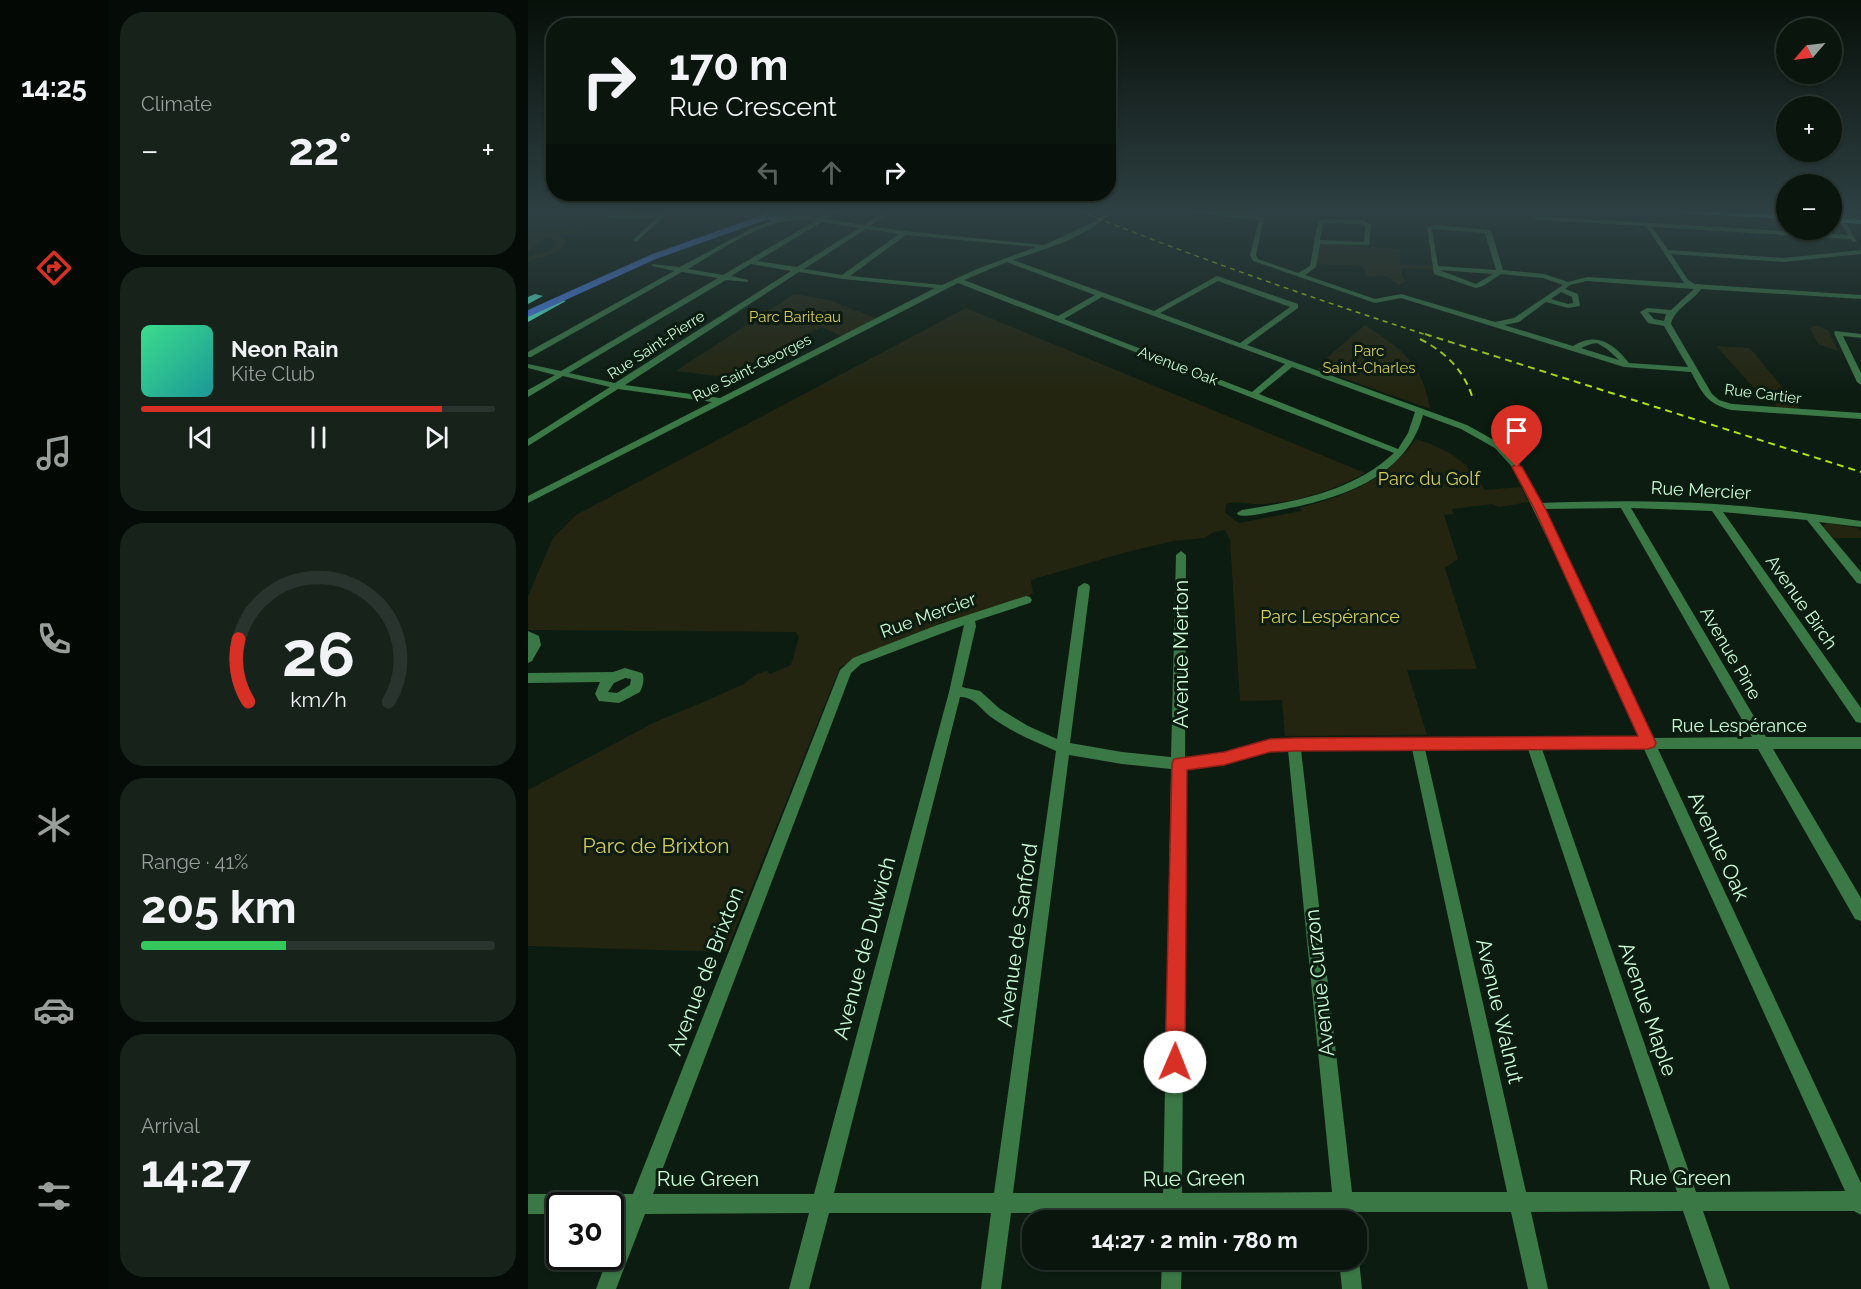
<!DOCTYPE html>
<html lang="en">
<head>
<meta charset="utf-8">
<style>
	:root { --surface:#09150d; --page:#17221b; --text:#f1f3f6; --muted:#999f9d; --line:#29342e; --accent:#d93025 }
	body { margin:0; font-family:Raleway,sans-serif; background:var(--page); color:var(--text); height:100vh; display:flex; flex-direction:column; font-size:22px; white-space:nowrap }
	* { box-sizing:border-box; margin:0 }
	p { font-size:20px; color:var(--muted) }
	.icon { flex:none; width:33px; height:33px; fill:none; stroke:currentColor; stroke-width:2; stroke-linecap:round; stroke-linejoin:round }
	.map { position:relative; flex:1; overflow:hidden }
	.details { display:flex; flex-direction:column; gap:12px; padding:12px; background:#050c07; width:420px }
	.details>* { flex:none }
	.banner { position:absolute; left:18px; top:18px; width:570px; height:183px; border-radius:24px; box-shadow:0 2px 4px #0004,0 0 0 2px var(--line); background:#09150d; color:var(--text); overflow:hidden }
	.needle { width:39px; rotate:242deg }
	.controls { position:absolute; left:1248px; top:18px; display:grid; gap:12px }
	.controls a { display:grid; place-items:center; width:66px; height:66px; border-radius:50%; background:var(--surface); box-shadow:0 2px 4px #0004,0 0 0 2px var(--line); font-size:30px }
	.speed { position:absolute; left:18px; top:1192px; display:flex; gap:12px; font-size:30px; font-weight:700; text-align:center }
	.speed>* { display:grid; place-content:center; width:78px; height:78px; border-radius:50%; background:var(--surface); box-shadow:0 2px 4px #0004,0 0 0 2px var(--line); line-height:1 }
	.speed .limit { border:3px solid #111; border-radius:9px; background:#fff; color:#111 }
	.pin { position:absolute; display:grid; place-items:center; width:51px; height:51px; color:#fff; margin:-62px -26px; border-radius:50% 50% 50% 0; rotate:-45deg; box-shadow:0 0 6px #0007 }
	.pin .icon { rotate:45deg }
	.me { position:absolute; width:66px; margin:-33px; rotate:1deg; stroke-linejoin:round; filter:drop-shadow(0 0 4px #0008) }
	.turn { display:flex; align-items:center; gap:21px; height:126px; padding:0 24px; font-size:27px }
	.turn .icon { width:78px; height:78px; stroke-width:2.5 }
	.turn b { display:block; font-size:42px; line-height:51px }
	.lanes { display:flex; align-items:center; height:57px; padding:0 24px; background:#0003; justify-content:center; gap:30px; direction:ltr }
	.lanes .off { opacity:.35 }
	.big { font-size:45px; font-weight:700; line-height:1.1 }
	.details .card { flex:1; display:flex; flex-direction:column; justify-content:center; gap:9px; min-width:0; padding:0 21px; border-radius:24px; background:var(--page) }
	.details .dial { align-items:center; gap:0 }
	.dial svg { height:156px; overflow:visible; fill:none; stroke:var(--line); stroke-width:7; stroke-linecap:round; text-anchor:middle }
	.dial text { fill:var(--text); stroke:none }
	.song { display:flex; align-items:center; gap:18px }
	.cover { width:72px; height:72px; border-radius:9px; background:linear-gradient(135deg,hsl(150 70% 55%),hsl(180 70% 35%)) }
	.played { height:6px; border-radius:3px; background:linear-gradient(90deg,var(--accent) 85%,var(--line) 85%) }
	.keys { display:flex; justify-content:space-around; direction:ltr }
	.heat { display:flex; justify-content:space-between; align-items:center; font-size:33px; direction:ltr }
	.charge { height:9px; border-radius:4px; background:linear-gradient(90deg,#34c759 41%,var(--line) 0) }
	.trip { position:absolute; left:494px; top:1210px; width:345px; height:60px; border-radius:24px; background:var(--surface); box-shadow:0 2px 4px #0004,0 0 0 2px var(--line); font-weight:700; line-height:60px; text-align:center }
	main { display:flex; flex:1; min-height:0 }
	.tabs { display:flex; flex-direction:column; width:108px; justify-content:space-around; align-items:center; background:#040805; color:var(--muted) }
	.tabs .icon { width:42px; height:42px }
	.tabs .active { color:var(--accent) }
	.tabs b { font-size:27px; color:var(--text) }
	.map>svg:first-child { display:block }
	.green { fill:#232510 }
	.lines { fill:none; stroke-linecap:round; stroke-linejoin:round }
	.minor { fill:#3a7846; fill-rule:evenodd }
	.major { fill:#57f6d3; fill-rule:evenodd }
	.highway { fill:#4c83f5; fill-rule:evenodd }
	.rail-far1 { stroke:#aee50d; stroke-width:1.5; stroke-dasharray:5 4.5; stroke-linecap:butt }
	.rail { stroke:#aee50d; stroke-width:2; stroke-dasharray:7 5; stroke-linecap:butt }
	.route { fill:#d93025; stroke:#8d1f18; stroke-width:1.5 }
	.labels { text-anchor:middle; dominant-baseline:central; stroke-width:6; stroke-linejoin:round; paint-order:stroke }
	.far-park-label { font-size:15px; fill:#d7cb5b; stroke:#0c1c11 }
	.far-street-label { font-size:15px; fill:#cafcd7; stroke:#0c1c11 }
	.park-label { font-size:18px; fill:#d7cb5b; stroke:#0c1c11 }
	.street-label { font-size:18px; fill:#cafcd7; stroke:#0c1c11 }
	.near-street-label { font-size:21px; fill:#cafcd7; stroke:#0c1c11 }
	.near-park-label { font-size:21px; fill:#d7cb5b; stroke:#0c1c11 }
</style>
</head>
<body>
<main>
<nav class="tabs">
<b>14:25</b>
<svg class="icon active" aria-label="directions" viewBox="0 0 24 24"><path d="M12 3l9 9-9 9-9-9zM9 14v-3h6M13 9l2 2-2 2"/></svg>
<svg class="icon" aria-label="music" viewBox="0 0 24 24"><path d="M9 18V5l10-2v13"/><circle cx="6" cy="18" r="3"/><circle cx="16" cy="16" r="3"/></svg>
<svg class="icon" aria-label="phone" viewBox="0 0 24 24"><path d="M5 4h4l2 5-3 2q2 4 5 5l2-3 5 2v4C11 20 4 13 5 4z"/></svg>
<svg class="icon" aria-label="climate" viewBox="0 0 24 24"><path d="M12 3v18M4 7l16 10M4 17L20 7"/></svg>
<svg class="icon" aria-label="car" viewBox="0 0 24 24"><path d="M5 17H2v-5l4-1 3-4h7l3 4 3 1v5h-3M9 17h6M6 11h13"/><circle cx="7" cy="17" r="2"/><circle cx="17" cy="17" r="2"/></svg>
<svg class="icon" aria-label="filters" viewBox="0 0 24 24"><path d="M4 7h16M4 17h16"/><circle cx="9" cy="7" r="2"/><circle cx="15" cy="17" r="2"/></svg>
</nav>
<section class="details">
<div class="card"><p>Climate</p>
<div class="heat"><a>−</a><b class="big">22°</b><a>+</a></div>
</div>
<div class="card">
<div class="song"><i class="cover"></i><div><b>Neon Rain</b><p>Kite Club</p></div></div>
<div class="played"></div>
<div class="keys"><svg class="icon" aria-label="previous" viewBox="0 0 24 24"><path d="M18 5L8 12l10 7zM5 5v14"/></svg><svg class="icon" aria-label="pause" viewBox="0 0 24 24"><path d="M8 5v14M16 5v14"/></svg><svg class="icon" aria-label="next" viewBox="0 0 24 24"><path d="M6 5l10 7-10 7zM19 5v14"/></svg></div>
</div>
<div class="card dial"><svg viewBox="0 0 100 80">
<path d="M14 69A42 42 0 1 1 86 69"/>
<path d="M14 69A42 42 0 0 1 9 37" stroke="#d93025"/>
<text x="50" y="56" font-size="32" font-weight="700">26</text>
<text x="50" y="72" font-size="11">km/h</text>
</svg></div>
<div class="card"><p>Range · 41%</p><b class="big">205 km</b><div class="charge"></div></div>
<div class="card"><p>Arrival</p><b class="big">14:27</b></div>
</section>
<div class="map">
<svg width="1333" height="1289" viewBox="0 0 1333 1289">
	<rect width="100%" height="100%" fill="#0c1c11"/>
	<path class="green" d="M55 230 52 233 28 234 38 239C34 254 13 258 0 260V257L21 251 29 242 24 238 17 237 0 251V238H12L0 237V231Z
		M790 243 872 249V264L905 266V270L874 268V276L878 281 871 285 858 276 840 277 834 266 786 264Z
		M266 294 301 300 350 319 314 336 293 327 197 377 148 371Z
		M438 308 837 473C806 490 771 502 735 504 722 505 712 500 698 504L697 513 711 523 774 511 771 508C818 496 859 480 888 439 922 450 938 460 957 490L993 487 1001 502 971 507 964 504 924 509 925 514 916 515 930 559 917 568 949 669 879 670 899 735 757 736 754 700 712 701 702 540 697 530 686 532 676 538 645 541 599 552 506 579 503 581 505 593 498 598 426 621 413 622 388 636 377 637 312 667 198 952 0 946V790L127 722 178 701 216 684 229 674 239 671 242 674 263 665 271 637 268 632 0 630V596L25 538 48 515Z
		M837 325C873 349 895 363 902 409L790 369 803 354Z
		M1289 325 1300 330 1310 351 1290 344 1282 328Z
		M1188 346 1222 348 1272 409 1251 408 1224 386Z
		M1299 523 1330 528 1333 532V538H1305L1295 526Z"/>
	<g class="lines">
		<path class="minor" d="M303 211H311L299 219 336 225 356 211H364L342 226 377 231 516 245 568 221 579 211H586C559 237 520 248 485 260L626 311 689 276 770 304V308L719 345 939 425 973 444 994 467 1012 503C1070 501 1129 500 1187 504 1236 507 1285 514 1333 521V527L1291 522 1333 572V584L1329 583 1279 520 1195 512 1333 708V723L1328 722 1184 511 1103 508 1238 737H1333V749H1245L1333 898V921L1327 919 1230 749H1130L1333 1183V1215L1326 1211H1175L1202 1289H1182L1155 1211 1003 1212 1020 1289H1000L983 1212H826L827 1221H807L806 1212H654V1221H634V1212L483 1213 473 1289H453L463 1213H301L281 1289H261L281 1213 117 1214 88 1289H68L80 1257H82V1251L97 1214H82V1206H32V1214H0V1194H105L312 670 325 658 409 625 498 596 502 597 504 600 502 603 447 621 448 626 434 687 452 691 472 709 500 726 529 739 550 587 556 583 560 584 562 587 542 743 594 752 643 757 648 555 653 551 658 555 657 757 696 753 742 740 766 738H1111L1038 577 985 468 967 448 933 429 895 415C878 479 810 499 752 510 739 512 723 518 710 515L709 513 714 510C769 501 824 492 866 453L430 283 0 503V496L184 402 90 389 0 446V439L82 387 35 376 0 397V390L27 375 0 368V364L33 371 190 278 154 272 3 357H0V352L146 271 124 266V264L152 267 224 228 258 216 275 215 292 218ZM275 219 287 221 195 275 160 269C196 248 233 221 275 219ZM294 222 331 228 269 267 229 261ZM338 229 371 234 314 275 276 269ZM378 235 508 247 449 269 414 285 322 276ZM479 262 567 295 530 316 436 280ZM223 264 263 271 87 383 41 373 198 280 220 282V280L203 276ZM271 272 315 279 407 288 192 398 97 385ZM690 281 762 307 712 343 632 313ZM574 297 757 364 724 392 536 319ZM764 367 887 412 880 433 870 449 731 394ZM1093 508 1224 737 1125 738 1050 577 1015 509ZM436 625 421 692 286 1194H125L323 673 333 664ZM432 697C447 697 452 709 463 717 483 732 506 741 528 751L466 1193H306ZM884 749 979 1192H824L773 750ZM897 749H1000L1149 1192H998ZM1014 749H1116L1317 1191 1168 1192ZM760 750 804 1192 654 1193 657 769 696 765 742 752ZM541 755 594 764 643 769 635 1193H485Z
			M651 211 724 214 736 218 728 255 730 259 770 273 782 266 790 221 794 219 835 220 843 225 841 245 792 244 788 267 777 275 847 299 873 294 967 322 986 318 1035 285 1015 278 973 274 955 286 948 288 906 274 899 227 909 225 961 230 964 233 975 270 1016 274 1040 282 1059 277 1156 283 1118 226 1008 220 1005 218 1008 216 1320 235 1306 211H1312L1333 220 1330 222 1316 218 1329 242H1325L1322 239 1124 227 1140 250 1255 258 1333 250V254L1255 262 1143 254 1160 280 1167 284 1333 295V299L1173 289C1165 301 1146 309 1143 324L1184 394 1191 400 1204 404 1333 413V419L1203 410C1178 403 1175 394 1163 372L1096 367 873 298 847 303 725 261 722 255 731 220ZM795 223 834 224 837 226 836 242 792 240ZM904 229 957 233 968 270 910 266ZM911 270 965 274 948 284ZM1059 281 1166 289 1143 310 1119 308 1112 312 1120 323 1136 326 1160 367 1101 363C1086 344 1069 331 1045 346L976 325 991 322 1018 302 1040 308 1052 306 1050 294 1037 289 1042 285ZM1033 292 1044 297 1045 303 1040 304 1023 299ZM1120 312 1138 314 1136 321 1126 319ZM1069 343 1079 349 1091 360 1053 348 1063 344Z
			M134 213 139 214 108 242 105 240 106 239 127 219 81 218 78 216 81 214 131 215Z
			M1307 331 1333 334V338L1315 336 1333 373V385L1329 382 1306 333Z
			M0 631 11 636 13 645 4 661 0 663Z
			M97 668 114 673C117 678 115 686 112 692L91 703 71 701 67 694 72 682 0 683V673L85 672ZM97 678 103 679 102 685 89 693 80 692 86 683Z
			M828 1253 831 1260 834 1289H814L811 1260H828Z
			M634 1260H654L653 1289H633Z"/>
		<path class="major" d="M1153 211 1258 215V219L1157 213Z
			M1304 218 1333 220V224L1304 222Z
			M7 294 15 296 0 304V297Z
			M30 299 38 301 0 322V315Z"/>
		<path class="highway" d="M246 211H274L244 222 240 219 128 259 0 317V310L122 255Z"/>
		<path class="rail-far1" d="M551 211C667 257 783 298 902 336"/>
		<path class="rail" d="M897 334 1333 472
			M892 339C917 352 935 369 944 396"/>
	</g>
	<linearGradient id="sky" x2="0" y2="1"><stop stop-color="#070f09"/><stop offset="0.54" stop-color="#2e4043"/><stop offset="1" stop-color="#2e4043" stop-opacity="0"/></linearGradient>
	<rect width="1333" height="392" fill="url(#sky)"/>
	<path class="route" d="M989 464 994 467 1018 510 1128 743 1126 747 1120 749 766 751 742 752 696 765 659 770 657 1062 654 1069 647 1072 640 1069 637 1062 644 764 646 759 696 752 742 739 766 738 1110 736 1007 510 984 467Z"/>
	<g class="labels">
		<g class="far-park-label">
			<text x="267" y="317">Parc Bariteau</text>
			<text x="841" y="351">Parc<tspan x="841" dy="17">Saint-Charles</tspan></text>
		</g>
		<g class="far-street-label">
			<text transform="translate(128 345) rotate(-33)">Rue Saint-Pierre</text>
			<text transform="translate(650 366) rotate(21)">Avenue Oak</text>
			<text transform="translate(224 368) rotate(-27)">Rue Saint-Georges</text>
			<text transform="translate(1235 394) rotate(7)">Rue Cartier</text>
		</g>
		<g class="park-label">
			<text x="901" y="478">Parc du Golf</text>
			<text x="802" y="616">Parc Lespérance</text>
		</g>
		<g class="street-label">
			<text transform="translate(1173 490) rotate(3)">Rue Mercier</text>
			<text transform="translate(1274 602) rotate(55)">Avenue Birch</text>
			<text transform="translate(400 615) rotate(-20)">Rue Mercier</text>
			<text transform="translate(1203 653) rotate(60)">Avenue Pine</text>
			<text x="1211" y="725">Rue Lespérance</text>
		</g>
		<g class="near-street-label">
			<text transform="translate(652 654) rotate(-90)">Avenue Merton</text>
			<text transform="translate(1191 846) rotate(65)">Avenue Oak</text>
			<text transform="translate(489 935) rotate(-82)">Avenue de Sanford</text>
			<text transform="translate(336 948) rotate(-75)">Avenue de Dulwich</text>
			<text transform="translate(177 971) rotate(-69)">Avenue de Brixton</text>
			<text transform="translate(791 983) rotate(-96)">Avenue Curzon</text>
			<text transform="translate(1120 1009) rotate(71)">Avenue Maple</text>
			<text transform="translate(972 1011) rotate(77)">Avenue Walnut</text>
			<text x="1152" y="1177">Rue Green</text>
			<text x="180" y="1178">Rue Green</text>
			<text transform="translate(666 1178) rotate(-1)">Rue Green</text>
		</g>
		<g class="near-park-label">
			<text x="128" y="845">Parc de Brixton</text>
		</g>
	</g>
</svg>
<div class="controls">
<a><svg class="needle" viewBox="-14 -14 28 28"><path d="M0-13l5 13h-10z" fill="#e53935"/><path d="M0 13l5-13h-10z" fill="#999f9d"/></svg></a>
<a>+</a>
<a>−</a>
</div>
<div class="speed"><div class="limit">30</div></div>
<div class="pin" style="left:989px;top:467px;background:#d93025"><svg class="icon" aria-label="arrive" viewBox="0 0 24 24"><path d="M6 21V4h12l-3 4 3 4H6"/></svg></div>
<svg class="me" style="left:647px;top:1062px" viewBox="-20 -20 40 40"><circle r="19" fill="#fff"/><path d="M0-13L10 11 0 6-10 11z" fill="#d93025"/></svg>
<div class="trip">14:27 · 2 min · 780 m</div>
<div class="banner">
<div class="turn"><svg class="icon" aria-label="right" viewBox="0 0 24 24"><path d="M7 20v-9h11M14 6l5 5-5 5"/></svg><div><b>170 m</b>Rue Crescent</div></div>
<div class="lanes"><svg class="icon off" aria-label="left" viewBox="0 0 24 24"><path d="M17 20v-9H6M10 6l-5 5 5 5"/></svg><svg class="icon off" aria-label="ahead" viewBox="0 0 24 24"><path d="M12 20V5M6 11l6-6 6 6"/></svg><svg class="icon" aria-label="right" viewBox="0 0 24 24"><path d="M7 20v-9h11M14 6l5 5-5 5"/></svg></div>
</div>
</div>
</main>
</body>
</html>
